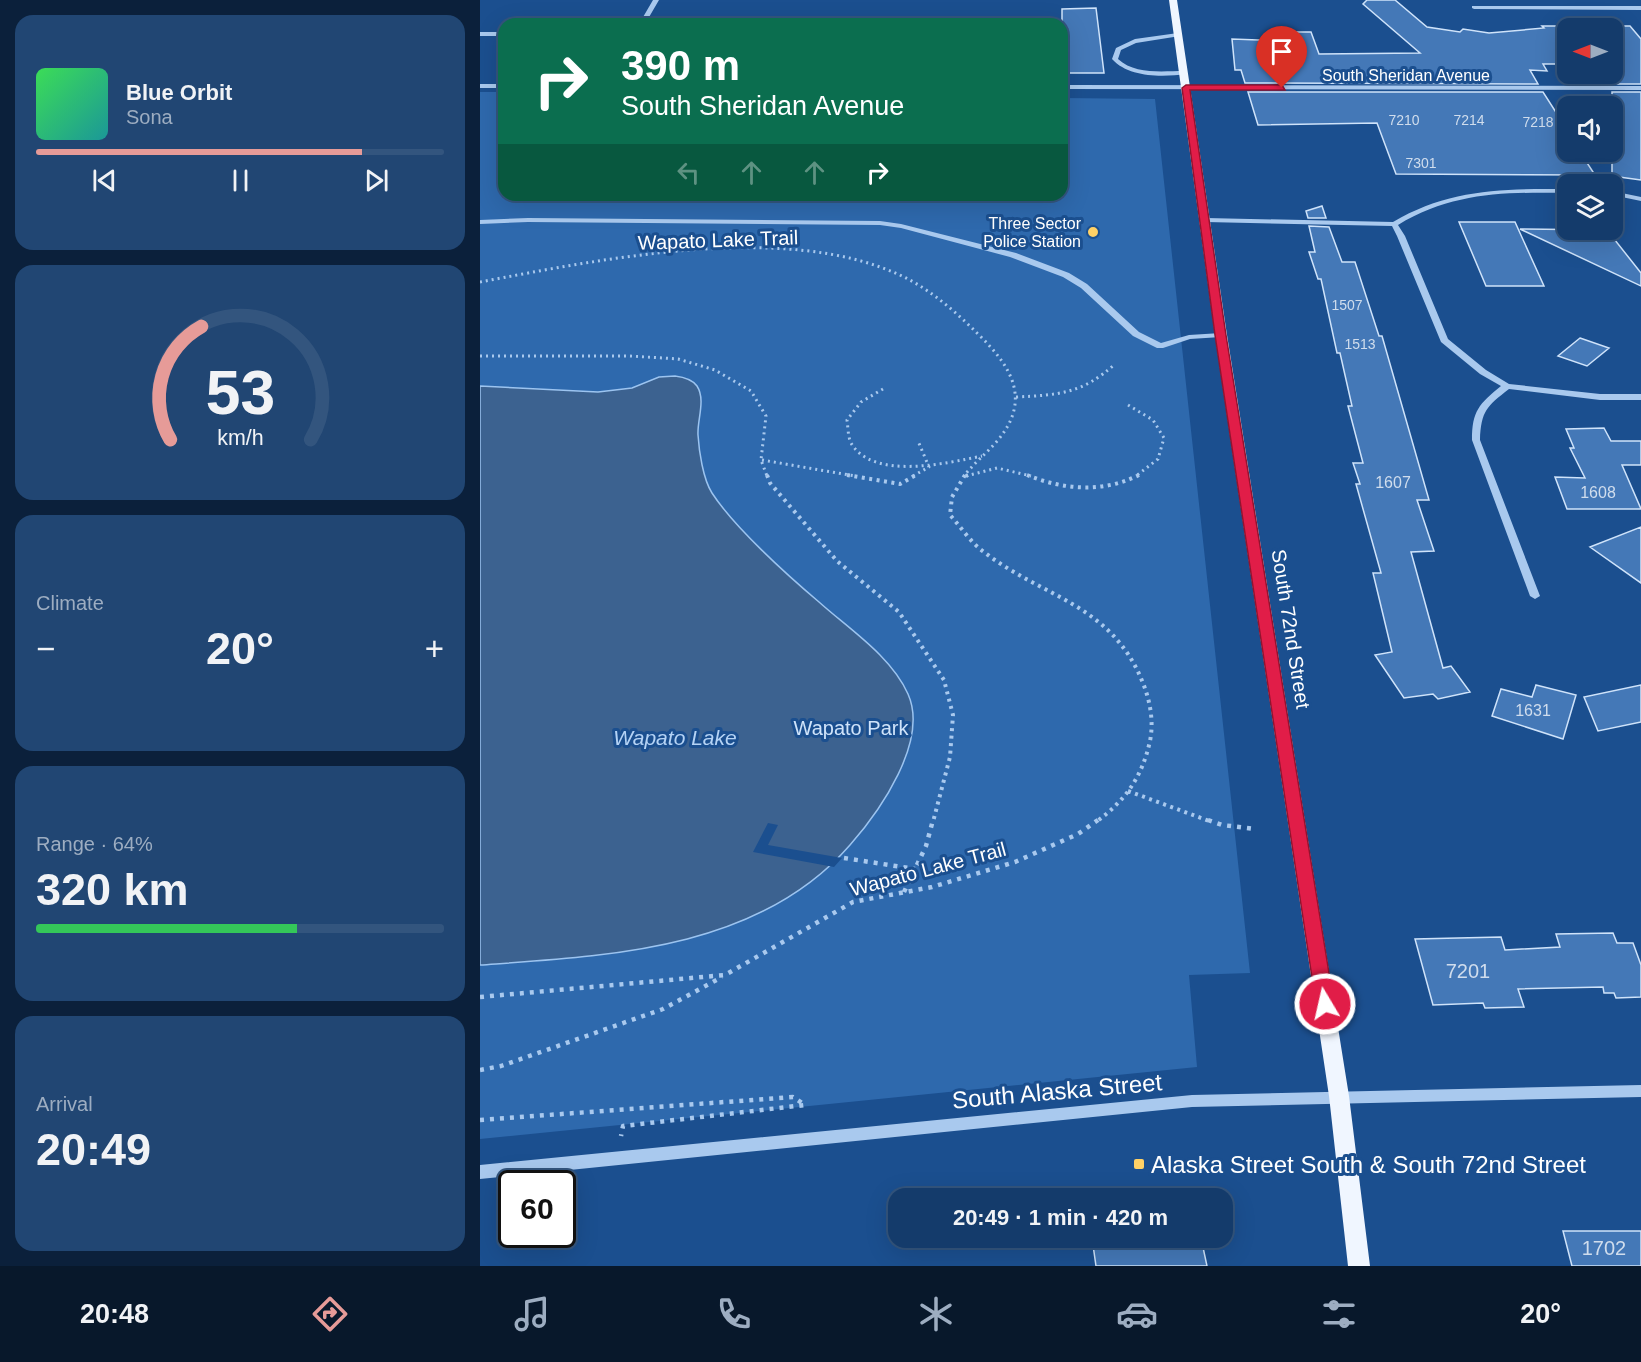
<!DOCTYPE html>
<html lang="en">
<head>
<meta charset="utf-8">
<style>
	:root { --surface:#143b6b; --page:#214673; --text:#f1f3f6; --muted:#9dadc1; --line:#33557e; --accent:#e69b98 }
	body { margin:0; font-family:Helvetica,sans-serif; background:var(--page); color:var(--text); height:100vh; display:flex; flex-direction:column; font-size:22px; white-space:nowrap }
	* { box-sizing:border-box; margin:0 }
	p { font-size:20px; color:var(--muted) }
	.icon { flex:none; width:33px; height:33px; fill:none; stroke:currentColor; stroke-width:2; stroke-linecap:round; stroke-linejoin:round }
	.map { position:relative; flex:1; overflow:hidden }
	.details { display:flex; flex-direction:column; gap:15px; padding:15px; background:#0b203b; width:480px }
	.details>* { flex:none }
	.guide { position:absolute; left:18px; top:18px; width:570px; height:183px; border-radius:18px; box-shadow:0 6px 24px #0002,0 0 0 2px var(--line); background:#0b6e4f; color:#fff; overflow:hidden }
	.needle { width:39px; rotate:270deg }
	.controls { position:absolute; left:1077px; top:18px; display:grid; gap:12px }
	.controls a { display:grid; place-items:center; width:66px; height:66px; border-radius:12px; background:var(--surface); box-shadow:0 6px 24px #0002,0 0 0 2px var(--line); font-size:30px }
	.speed { position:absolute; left:18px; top:1170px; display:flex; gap:12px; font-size:30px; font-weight:700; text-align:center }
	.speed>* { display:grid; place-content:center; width:78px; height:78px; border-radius:50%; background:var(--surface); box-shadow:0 6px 24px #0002,0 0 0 2px var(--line); line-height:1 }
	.speed .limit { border:3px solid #111; border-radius:9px; background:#fff; color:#111 }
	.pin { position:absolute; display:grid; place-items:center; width:51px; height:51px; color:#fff; margin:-62px -26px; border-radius:50% 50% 50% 0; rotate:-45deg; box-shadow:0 0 6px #0007 }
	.pin .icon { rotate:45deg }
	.me { position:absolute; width:66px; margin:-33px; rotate:351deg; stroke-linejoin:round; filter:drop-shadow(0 0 4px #0008) }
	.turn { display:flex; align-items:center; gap:21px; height:126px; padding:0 24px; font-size:27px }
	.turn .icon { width:78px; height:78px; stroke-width:2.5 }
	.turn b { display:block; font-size:42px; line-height:51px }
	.lanes { display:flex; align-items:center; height:57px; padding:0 24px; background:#0003; justify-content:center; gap:30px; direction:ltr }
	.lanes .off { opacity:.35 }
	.big { font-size:45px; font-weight:700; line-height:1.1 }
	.details .tile { flex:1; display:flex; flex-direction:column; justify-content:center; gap:9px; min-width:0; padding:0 21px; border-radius:18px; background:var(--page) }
	.details .dial { align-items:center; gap:0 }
	.dial svg { height:156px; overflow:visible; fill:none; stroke:var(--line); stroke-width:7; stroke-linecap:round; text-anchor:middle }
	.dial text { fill:var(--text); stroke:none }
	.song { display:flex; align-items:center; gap:18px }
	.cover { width:72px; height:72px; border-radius:9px; background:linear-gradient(135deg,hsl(130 70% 55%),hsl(180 70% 35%)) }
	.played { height:6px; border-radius:3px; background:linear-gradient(90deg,var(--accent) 80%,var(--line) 80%) }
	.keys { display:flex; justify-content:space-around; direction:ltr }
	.heat { display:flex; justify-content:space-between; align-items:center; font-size:33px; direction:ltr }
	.charge { height:9px; border-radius:4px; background:linear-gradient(90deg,#34c759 64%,var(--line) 0) }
	.trip { position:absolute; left:408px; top:1188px; width:345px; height:60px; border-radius:18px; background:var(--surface); box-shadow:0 6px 24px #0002,0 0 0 2px var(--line); font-weight:700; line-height:60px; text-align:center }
	.dock { display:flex; height:96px; justify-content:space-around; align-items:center; background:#08182b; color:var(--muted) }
	.dock .icon { width:42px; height:42px }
	.dock .active { color:var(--accent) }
	.dock b { font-size:27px; color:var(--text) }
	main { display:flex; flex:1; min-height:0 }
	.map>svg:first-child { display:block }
	.green { fill:#2e69ad }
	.water { fill:#3c6290; stroke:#9cc4f0; stroke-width:1.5 }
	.pier { fill:#1b4f8f }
	.building { fill:#4478b7; stroke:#cfe3fa; stroke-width:1.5 }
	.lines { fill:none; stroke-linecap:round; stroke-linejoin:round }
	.path-far2 { stroke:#a9c9ee; stroke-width:3; stroke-dasharray:2 4; stroke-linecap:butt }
	.path-far1 { stroke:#a9c9ee; stroke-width:4; stroke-dasharray:3 4.5; stroke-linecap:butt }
	.path { stroke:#a9c9ee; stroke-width:4.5; stroke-dasharray:4 6; stroke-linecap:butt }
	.minor { fill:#a9c9ee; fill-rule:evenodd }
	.major { fill:#f0f6ff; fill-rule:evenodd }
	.route { fill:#e11d48; stroke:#92132f; stroke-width:1.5 }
	.poi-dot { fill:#ffd166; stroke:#1b4f8f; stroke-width:2 }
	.labels { text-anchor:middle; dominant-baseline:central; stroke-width:6; stroke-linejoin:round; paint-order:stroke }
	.far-number-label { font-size:14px; fill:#d0dded }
	.far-street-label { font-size:16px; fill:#fff; stroke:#1b4f8f }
	.far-poi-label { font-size:16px; fill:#fff; stroke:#1b4f8f; text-anchor:end }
	.number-label { font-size:16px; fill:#d0dded }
	.street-label { font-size:20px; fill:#fff; stroke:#1b4f8f }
	.park-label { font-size:20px; fill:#cfe3fa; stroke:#1b4f8f }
	.near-number-label { font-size:20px; fill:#d0dded }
	.water-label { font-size:21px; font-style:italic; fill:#b5d3f5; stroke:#1b4f8f }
	.near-street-label { font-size:24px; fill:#fff; stroke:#1b4f8f }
	.near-poi-label { font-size:24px; fill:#fff; stroke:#1b4f8f; text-anchor:start }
</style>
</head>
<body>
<main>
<section class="details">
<div class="tile">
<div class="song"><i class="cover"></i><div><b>Blue Orbit</b><p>Sona</p></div></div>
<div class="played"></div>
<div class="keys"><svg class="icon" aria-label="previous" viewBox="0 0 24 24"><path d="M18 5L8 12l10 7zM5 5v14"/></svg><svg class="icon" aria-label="pause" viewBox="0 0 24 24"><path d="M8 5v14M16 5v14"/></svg><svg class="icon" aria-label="next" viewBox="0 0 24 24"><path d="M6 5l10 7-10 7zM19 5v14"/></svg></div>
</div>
<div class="tile dial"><svg viewBox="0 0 100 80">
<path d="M14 69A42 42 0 1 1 86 69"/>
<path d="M14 69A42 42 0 0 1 30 11" stroke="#e69b98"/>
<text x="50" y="56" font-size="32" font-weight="700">53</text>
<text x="50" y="72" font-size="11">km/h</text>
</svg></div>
<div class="tile"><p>Climate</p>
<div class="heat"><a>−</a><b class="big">20°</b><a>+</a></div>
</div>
<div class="tile"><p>Range · 64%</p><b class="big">320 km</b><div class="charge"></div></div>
<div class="tile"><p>Arrival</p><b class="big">20:49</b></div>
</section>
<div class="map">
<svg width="1161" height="1266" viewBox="0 0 1161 1266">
	<rect width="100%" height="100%" fill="#1b4f8f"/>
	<path class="green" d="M0 92H24V195H57L54 202 393 201 395 195H582V98L675 99 770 973 709 975 717 1067 0 1139Z"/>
	<path class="water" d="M195 376C203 377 212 379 217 386 226 400 217 420 218 435 219 451 223 479 232 493 254 527 307 575 339 602 369 629 411 656 428 694 449 741 400 811 370 845 279 950 129 956 0 965V386L118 392 152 388 179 377Z"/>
	<path class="pier" d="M288 823 298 825 288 845 362 858 354 867 273 852Z"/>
	<path class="building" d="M887 0H915L947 27 980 32 983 29 1009 33 1064 28 1062 26H1150L1161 39V84H1132V28H1088V64H1063L1067 71 1050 70 1058 84 765 83 761 70H755L752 39 804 41 802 32H831L839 54 940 53 883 4Z
		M616 8 624 73H589V66H582V9Z
		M768 92H1063L1088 131V152H1100L1115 175 916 174 897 123 778 125Z
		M1132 92H1161V180L1132 176Z
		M842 206 846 218H828L826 211Z
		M979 222H1035L1064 286H1006Z
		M829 226 849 227 862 262H875L899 336H902L949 500H937L954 551 931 552 963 668 971 666 990 692 958 699 953 694 924 698 895 655 912 652 893 573H901L876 484H880L873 463H883L868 406H872L860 353H857L841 279H838L829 252H835Z
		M1040 229 1127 230 1161 273V286Z
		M1100 338 1129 348 1107 366 1078 356Z
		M1124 428 1131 441H1161V465H1142L1161 509H1087L1075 477 1105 478 1090 448H1094L1086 429Z
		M1161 527V583L1110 547Z
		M1056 685 1096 695 1083 739 1012 716 1021 689 1052 697Z
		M1161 685V722L1118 731 1104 697Z
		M1133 933 1137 943H1153L1161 965V997L1136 998 1134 993H1124L1123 987 1038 989 1044 1007 1005 1008 1003 1003 953 1005 935 939 1021 937 1025 950 1080 947 1076 934Z
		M1083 1231H1161V1266H1092Z
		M612 1238H721L727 1266H616Z"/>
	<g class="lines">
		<path class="path-far2" d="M0 282C123 259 306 221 422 276 451 290 476 312 498 334 531 366 552 399 518 440 507 453 494 463 484 476
			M0 356H150L198 359 235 370 271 391 286 416 281 460 287 476
			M403 389 381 402 367 420C368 427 368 437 371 443 393 481 467 463 502 456
			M536 397C578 395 602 394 635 364
			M648 405 673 420 684 438 678 459 656 476
			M282 460 375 476
			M433 476 449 467 438 441
			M486 476 517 468 551 476"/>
		<path class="path-far1" d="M287 475 290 483 357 561 419 612 464 680 473 715 470 757 453 822
			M367 475 420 484 436 475
			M485 475 472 497 470 515C481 527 491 543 504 552 563 598 631 603 663 683 670 701 674 721 670 741 662 777 646 800 616 822
			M547 475C584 490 623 493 659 475
			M486 476 488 475
			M648 791 732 822"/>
		<path class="path" d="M728 820 742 825 775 829
			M364 858 435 869
			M424 892 446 846 453 820
			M0 997 245 975 373 902 452 887 535 862 598 834 618 820
			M0 1070 21 1066 183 1009 242 977
			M0 1120 313 1097 325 1105 143 1126 141 1136"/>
		<path class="minor" d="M173 0H179L165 24H159Z
			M992 6H1161V10L994 9 992 8Z
			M0 32H24V36H0Z
			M698 33 701 35 700 36 656 43 641 50 638 59C655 75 683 71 704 71L706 72V74C683 77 649 78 632 59L636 48 655 39Z
			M0 84H24V88H0Z
			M582 85 1161 86V90L582 89Z
			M1066 189H1088V193C1025 192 973 192 918 225L925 236 968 339 1006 370 1029 384 1120 394H1161V400H1120L1029 389C1007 406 1001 411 1000 440L1060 596 1055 599 1050 596 992 440C992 411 999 404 1021 386L1000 374 961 342 917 236 912 226 726 222 722 220 726 218 913 222C962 193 1010 189 1066 189Z
			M1132 191 1161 197V201L1132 195Z
			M48 218 400 221 421 224 536 253 589 273 607 284 659 332 681 343 709 335 741 333 745 335 741 337 710 339 683 348H677L653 336 601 288 583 277 530 257 421 228 400 225 48 222 0 224V220Z
			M1161 1085V1097L712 1107 0 1179V1165L712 1095Z"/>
		<path class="major" d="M689 0H697L747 335 869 1096 890 1266H868L849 1096 735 335Z"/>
	</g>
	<path class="route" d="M802 85 805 90H710L746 335 854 1004 851 1009H839L836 1004 735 335 702 88 706 85Z"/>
	<g class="poi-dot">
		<circle cx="613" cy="232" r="6"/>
		<rect x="653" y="1158" width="12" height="12" rx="3"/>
	</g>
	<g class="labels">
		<g class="far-number-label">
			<text x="924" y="120">7210</text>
			<text x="989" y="120">7214</text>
			<text x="1058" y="122">7218</text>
			<text x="941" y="163">7301</text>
			<text x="867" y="305">1507</text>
			<text x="880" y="344">1513</text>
		</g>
		<g class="far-street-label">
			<text x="926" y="75">South Sheridan Avenue</text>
		</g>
		<g class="far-poi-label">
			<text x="601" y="223">Three Sector<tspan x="601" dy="18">Police Station</tspan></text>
		</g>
		<g class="number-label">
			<text x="913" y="482">1607</text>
			<text x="1118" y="492">1608</text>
			<text x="1053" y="710">1631</text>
		</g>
		<g class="street-label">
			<text transform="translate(238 240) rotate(-2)">Wapato Lake Trail</text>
			<text transform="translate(811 629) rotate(81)">South 72nd Street</text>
			<text transform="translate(448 869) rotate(-15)">Wapato Lake Trail</text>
		</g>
		<g class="park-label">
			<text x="371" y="728">Wapato Park</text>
		</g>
		<g class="near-number-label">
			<text x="988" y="971">7201</text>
			<text x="1124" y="1248">1702</text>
		</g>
		<g class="water-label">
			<text x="195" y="737">Wapato Lake</text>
		</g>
		<g class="near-street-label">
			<text transform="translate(577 1091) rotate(-5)">South Alaska Street</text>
		</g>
		<g class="near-poi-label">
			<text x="671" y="1164">Alaska Street South &amp; South 72nd Street</text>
		</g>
	</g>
</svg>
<div class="controls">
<a><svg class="needle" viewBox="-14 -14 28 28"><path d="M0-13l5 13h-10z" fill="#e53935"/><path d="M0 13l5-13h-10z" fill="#9dadc1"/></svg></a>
<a><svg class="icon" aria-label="sound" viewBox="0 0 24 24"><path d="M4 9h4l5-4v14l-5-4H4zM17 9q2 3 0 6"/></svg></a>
<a><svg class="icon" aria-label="layers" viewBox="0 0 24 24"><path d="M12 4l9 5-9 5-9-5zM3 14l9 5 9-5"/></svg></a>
</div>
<div class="speed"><div class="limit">60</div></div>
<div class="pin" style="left:802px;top:88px;background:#d93025"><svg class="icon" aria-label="arrive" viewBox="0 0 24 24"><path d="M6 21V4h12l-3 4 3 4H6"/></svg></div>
<svg class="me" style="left:845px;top:1004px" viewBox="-20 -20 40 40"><circle r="17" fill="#e11d48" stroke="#fff" stroke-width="3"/><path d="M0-11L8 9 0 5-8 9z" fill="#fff"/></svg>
<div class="trip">20:49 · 1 min · 420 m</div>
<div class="guide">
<div class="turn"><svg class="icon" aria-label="right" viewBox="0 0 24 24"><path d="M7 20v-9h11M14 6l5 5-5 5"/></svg><div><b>390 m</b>South Sheridan Avenue</div></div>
<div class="lanes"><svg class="icon off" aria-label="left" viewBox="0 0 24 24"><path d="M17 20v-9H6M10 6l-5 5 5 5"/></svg><svg class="icon off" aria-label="ahead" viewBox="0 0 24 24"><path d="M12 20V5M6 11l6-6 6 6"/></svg><svg class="icon off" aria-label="ahead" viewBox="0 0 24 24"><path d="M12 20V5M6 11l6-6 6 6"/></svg><svg class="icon" aria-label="right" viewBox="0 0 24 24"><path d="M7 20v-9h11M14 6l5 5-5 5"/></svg></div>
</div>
</div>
</main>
<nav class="dock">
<b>20:48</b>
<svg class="icon active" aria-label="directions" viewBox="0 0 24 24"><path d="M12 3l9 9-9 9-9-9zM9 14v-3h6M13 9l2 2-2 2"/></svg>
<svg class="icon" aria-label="music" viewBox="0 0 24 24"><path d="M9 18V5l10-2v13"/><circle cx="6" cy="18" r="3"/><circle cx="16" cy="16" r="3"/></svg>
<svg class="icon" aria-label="phone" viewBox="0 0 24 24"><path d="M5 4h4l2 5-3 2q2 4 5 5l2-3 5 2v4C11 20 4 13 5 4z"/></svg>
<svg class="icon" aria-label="climate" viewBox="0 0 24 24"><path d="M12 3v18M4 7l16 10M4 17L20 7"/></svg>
<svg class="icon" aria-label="car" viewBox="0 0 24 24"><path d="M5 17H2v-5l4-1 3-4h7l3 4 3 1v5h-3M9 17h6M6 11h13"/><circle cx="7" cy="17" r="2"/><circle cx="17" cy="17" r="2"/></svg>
<svg class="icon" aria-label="filters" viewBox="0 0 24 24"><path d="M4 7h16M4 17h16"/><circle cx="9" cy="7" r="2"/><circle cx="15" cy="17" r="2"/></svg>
<b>20°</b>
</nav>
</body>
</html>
